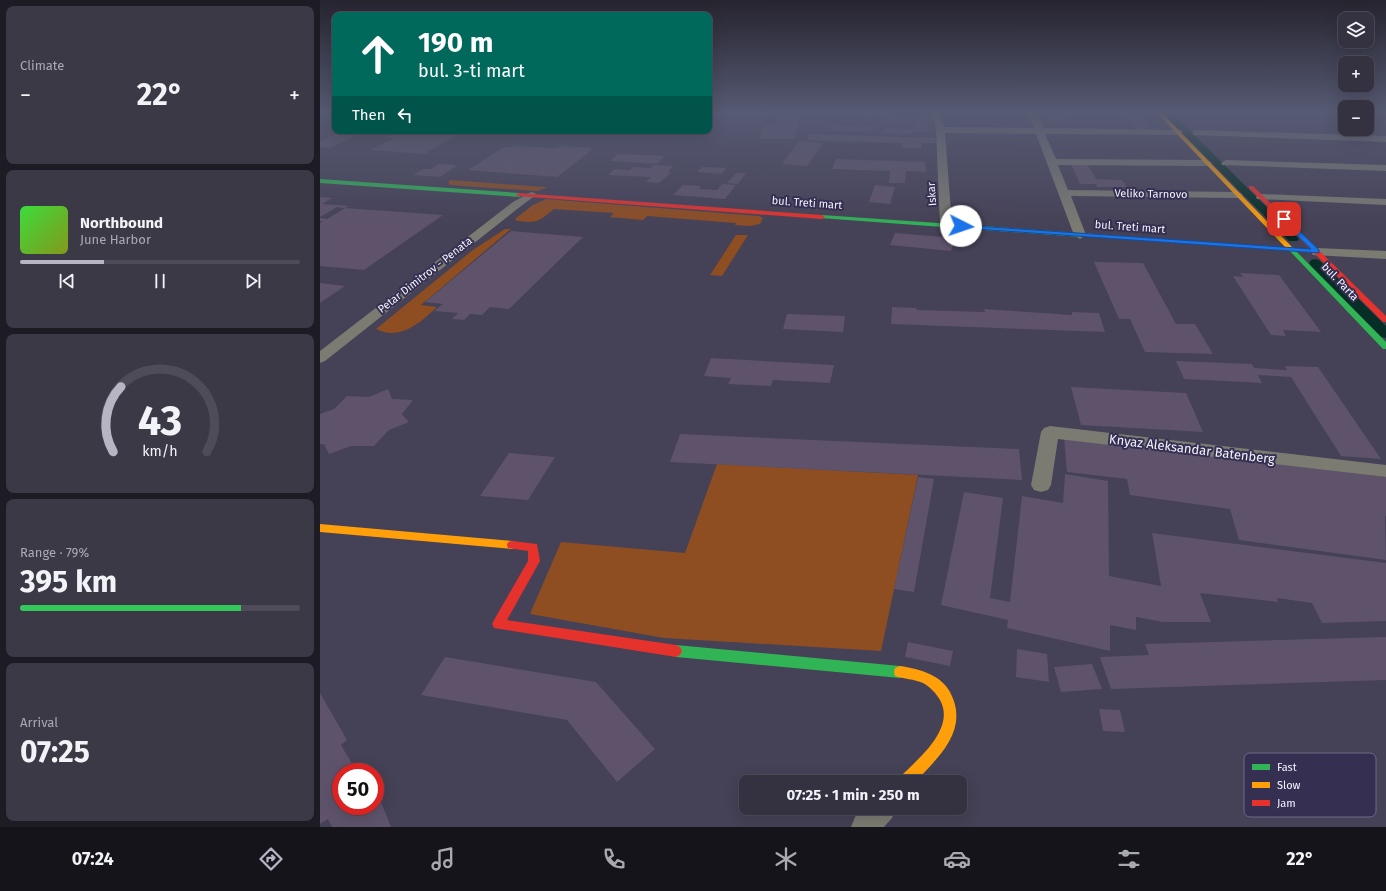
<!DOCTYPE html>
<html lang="en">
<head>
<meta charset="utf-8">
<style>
	:root { --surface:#343140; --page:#3c3947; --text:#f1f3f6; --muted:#a9a9b1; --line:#4e4c59; --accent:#b7b5c3 }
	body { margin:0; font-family:"Fira Sans",sans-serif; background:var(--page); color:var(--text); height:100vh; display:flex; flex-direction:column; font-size:15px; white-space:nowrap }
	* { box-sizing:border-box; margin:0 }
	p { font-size:13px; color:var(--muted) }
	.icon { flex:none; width:22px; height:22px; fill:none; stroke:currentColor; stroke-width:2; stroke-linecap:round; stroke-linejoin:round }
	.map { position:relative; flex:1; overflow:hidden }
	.side { display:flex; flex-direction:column; gap:6px; padding:6px; background:#1d1b23; width:320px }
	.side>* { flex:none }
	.banner { position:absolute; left:12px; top:12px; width:380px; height:122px; border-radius:8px; box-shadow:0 4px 16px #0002,0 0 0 1px var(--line); background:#00695c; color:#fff; overflow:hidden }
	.fabs { position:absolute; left:1018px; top:12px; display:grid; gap:8px }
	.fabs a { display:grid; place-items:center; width:36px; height:36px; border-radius:8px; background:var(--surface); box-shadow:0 4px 16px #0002,0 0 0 1px var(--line); font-size:20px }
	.speed { position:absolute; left:12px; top:763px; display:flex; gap:8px; font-size:20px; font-weight:700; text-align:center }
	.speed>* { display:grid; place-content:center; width:52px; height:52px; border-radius:50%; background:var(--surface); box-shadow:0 4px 16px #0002,0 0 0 1px var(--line); line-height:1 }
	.speed .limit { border:6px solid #d22; background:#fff; color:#111 }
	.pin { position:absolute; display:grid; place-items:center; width:34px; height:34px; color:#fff; margin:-17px; border-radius:8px; box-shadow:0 2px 6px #0006 }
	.me { position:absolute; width:44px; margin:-22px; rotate:94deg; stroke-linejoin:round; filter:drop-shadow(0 0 3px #0008) }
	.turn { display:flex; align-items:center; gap:14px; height:84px; padding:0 20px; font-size:18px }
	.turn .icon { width:52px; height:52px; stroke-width:2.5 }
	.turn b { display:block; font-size:28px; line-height:34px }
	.then { display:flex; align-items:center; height:38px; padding:0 20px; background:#0003; gap:8px; font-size:15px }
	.big { font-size:30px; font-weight:700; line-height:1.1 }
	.side .card { flex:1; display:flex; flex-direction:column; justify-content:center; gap:6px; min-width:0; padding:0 14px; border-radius:8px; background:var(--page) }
	.side .dial { align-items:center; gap:0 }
	.dial svg { height:104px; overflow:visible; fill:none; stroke:var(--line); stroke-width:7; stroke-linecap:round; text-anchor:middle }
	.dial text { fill:var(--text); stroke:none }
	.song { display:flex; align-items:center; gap:12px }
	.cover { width:48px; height:48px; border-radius:6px; background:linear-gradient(135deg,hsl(120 70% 55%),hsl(70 70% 35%)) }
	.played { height:4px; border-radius:2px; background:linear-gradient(90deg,var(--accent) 30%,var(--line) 30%) }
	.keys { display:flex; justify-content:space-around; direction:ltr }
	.heat { display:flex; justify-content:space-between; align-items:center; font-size:22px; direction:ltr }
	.charge { height:6px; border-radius:3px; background:linear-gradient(90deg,#34c759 79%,var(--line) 0) }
	.trip { position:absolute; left:419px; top:775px; width:228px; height:40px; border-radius:8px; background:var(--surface); box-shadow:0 4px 16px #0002,0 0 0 1px var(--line); font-weight:700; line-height:40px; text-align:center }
	.tab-bar { display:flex; height:64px; justify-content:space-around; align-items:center; background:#15141a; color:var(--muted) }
	.tab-bar .icon { width:28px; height:28px }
	.tab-bar .active { color:var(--accent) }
	.tab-bar b { font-size:18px; color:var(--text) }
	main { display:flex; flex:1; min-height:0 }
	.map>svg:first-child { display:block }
	.green { fill:#8f4d22 }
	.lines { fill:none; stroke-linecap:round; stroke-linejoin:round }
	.canal { fill:#062e26; fill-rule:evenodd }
	.building { fill:#5e536b }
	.street { fill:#7b7b72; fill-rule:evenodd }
	.fast { fill:#30b455; fill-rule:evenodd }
	.slow { fill:#ff9f0a; fill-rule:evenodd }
	.jam { fill:#e5322d; fill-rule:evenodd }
	.route { fill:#1a73e8; stroke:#114b97 }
	.labels { text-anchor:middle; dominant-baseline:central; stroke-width:4; stroke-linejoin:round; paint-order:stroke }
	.far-street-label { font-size:11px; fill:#f4f3fd; stroke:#352f52 }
	.street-label { font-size:13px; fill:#f4f3fd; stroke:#352f52 }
	.key { fill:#352f52; stroke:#6e6a85; stroke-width:1 }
	.key-label { font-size:11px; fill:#f4f3fd }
</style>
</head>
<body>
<main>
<section class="side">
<div class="card"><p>Climate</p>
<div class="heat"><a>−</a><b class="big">22°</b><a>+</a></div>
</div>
<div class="card">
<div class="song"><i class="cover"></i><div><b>Northbound</b><p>June Harbor</p></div></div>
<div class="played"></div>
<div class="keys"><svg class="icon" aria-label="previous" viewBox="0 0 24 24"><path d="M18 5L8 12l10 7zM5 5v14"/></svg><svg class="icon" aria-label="pause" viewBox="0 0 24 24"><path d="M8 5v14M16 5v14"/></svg><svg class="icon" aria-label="next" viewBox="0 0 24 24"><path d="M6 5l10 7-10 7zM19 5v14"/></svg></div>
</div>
<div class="card dial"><svg viewBox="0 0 100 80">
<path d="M14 69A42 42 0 1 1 86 69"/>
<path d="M14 69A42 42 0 0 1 20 19" stroke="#b7b5c3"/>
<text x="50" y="56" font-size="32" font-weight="700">43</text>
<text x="50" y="72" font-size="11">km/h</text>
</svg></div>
<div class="card"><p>Range · 79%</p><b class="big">395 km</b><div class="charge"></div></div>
<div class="card"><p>Arrival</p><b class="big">07:25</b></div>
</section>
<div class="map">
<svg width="1066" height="827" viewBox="0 0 1066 827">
	<rect width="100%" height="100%" fill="#454156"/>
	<path class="green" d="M130 180 224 187H228L217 191 130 185 128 183Z
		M226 199 439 216 443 218 440 224 430 226 415 225 416 223 327 216 323 220 290 217 294 213 234 209C218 222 218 223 197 221L195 219 213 205Z
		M185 229H191L101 305 117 307C100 323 80 341 56 329L153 250Z
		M416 235H428L402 276 390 275Z
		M397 464 598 475 561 651 344 638 210 614 241 542 365 553Z"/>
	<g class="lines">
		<path class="canal" d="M846 113H852L977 237 979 239 977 241H969L846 117Z
			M995 259 999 260 1066 326V338L1061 337 991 266 989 263 991 260Z"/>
	</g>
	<path class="building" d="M389 113H452L451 117 389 116Z
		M460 113H481L474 139H439L444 125H456Z
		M523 113H573V117H607V132H592V134L563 133 564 128 593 129V120L573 121 566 119V118L522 117Z
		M644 113H660V117L644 116Z
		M729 113 818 114 825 119H822L829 127H824L826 129H817L809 122H812L809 118 757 117 758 118H742L743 120 726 119 724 115H729Z
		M512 125 554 126 553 132 510 130Z
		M23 131H46L10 148 0 147V141Z
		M77 131H145L104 154 50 150 74 138H64Z
		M199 131H232L227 134Z
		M323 131H344L338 136 319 134Z
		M489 134 615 138 616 143H601V148H582V143L487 140Z
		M479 141 503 143 487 166 462 164Z
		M196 146 236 148 240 146 274 148 237 177 148 170 182 148Z
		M298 154 345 156 337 164 290 161Z
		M516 159 605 162 606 172 586 171 585 183H569L570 171 512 169Z
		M119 164 138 165 120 177 93 175 104 169H111Z
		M751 164H767L776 179 802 180 807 187H777L776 184H760Z
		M333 165 353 166 348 172H352L339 183 326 182 331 177 288 175 294 169 310 170 313 167 330 168Z
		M382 167 406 168 402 174 377 172Z
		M416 173H426L418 184 407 183Z
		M402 184 416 185 405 199 353 195 363 185 381 186 379 189 397 190Z
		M555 185 575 187 570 204 549 202Z
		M0 197 12 198 2 204 29 206 25 208 17 207 0 217Z
		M25 208 123 215 44 270 0 266V223L3 221H0V218L7 219Z
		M191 231 263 237 189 309 170 307 162 315 150 314 144 320 132 319 138 313 114 311 123 304 105 302Z
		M575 233 635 238 631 251 570 245Z
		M774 262 823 263 856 324H875L893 354 825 352 810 319H799Z
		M920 273 959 275 1001 332 963 330 966 336 951 335 913 276 923 277Z
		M0 283 25 286 0 303Z
		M572 307 596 308 597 310 665 312 664 309 752 315V312L779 313 785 332 571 324Z
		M467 314 525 316 523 332 463 329Z
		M391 358 514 365 510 383 453 380 451 386 408 384 411 378 384 376Z
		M856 361 932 364 934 368 967 370 965 366 998 367 1061 459 1021 456 971 377 938 375 942 383 864 379Z
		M751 387 866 393 883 432 761 425Z
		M68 389 72 399 93 400 82 414 89 422 69 430 54 446H31L9 454 4 444H0V414L14 409 27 396 49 397Z
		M360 434 699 449 702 480 350 462Z
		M744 438 1066 477V516H1065L1066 560 919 540 910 509 810 495 807 479 747 472Z
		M189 453 235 457 208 500 160 496Z
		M745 474 788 481 789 576 841 586 832 533 1066 563V621L1002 623 992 603 957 598 958 602 880 593 891 622H843L816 617V630L790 625V651L687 628 688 620 621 605 644 492 683 498 670 598 690 602 702 496 743 503Z
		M598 477 614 479 594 592 574 589Z
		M1066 637V680L791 689 780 657 829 655 825 644Z
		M588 642 633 651 630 666 585 657Z
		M697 649 727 654 729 682 696 677Z
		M125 657 276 682 335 749 297 782 247 720 101 695Z
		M772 664 782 689 741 692 734 667Z
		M0 693 27 740 21 745 37 772H21V806H55V787L71 827H12L8 819 0 824Z
		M779 709 800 710 805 732 783 731Z"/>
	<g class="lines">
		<path class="street" d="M612 113H620L624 127 714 128 709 113H717L723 128 861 130 863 132 858 135 725 134 736 159 887 160 892 163 887 166 738 165 748 190 918 192 923 195 918 198 751 196 766 235 760 239 754 235 716 134 625 133 632 225 630 227H622L620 225 616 130Z
			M876 130 1066 136V142L873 135V131Z
			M906 160 1066 165V171L902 165 901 163Z
			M211 192 215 193 216 195 201 206 5 361 0 363V351L193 202Z
			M941 194 1066 199V205L937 199 936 197Z
			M997 248 1066 251V259L993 255 991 252Z
			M730 426 1066 465V477L738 439 731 485 728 490 721 492 714 490 711 485 721 432 724 428Z
			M543 808H576L572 818 564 827H531L535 817Z"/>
		<path class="fast" d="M0 179 199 193 202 195 199 197 0 183Z
			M502 215 761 233 764 235 761 237 500 218V216Z
			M969 245 971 246 1066 342V349H1063L967 248 966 247Z
			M356 645 580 666 585 668 586 672 585 676 580 678 356 657 352 655 350 651 352 647Z"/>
		<path class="slow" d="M837 113H842L971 246V248L997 250 999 251V253L759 236V234L761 233 966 248Z
			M0 524 192 541 196 542 197 545 196 548 192 549 0 532Z
			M580 666C599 669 620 674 630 692 650 729 619 757 595 782H578L580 777C598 759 636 729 620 700 616 693 610 687 603 683 594 679 584 679 575 676L574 672 575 668Z"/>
		<path class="jam" d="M929 186H933L1066 316V322H1063L929 188Z
			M199 193 502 215 505 217 502 219 197 196 196 195Z
			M192 541 217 544 220 561 187 620 356 645 360 647 362 651 360 655 356 657 174 628 172 624 174 620 208 561V551L188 548 187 545 188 542Z"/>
	</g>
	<linearGradient id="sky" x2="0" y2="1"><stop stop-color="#26242f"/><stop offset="0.49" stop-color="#565a73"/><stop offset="1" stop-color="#565a73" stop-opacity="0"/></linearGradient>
	<rect width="1066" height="229" fill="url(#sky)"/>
	<path class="route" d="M961 218H966L999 250V253L641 228 638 226 641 225 991 249 961 220Z"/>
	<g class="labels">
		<g class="far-street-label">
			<text transform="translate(612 194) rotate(-94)">Iskar</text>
			<text transform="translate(831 194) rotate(1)">Veliko Tarnovo</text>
			<text transform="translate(487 203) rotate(4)">bul. Treti mart</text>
			<text transform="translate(810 227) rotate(4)">bul. Treti mart</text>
			<text transform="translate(105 275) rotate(-38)">Petar Dimitrov - Penata</text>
			<text transform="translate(1020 282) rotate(46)">bul. Parta</text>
		</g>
		<g class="street-label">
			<text transform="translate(872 449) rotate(7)">Knyaz Aleksandar Batenberg</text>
		</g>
	</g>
	<rect x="924" y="753" width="132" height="64" rx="6" class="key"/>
	<rect x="932" y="764" width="18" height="6" fill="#30b455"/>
	<rect x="932" y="782" width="18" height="6" fill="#ff9f0a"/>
	<rect x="932" y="800" width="18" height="6" fill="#e5322d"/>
	<g class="key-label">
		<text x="957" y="771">Fast</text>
		<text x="957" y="789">Slow</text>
		<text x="957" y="807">Jam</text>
	</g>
</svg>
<div class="fabs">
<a><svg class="icon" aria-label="layers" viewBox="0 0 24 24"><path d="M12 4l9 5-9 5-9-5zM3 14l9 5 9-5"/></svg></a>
<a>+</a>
<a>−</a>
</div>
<div class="speed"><div class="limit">50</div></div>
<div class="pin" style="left:964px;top:219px;background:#d93025"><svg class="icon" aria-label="arrive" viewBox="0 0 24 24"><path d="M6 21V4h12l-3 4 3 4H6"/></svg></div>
<svg class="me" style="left:641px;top:226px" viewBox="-20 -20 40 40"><circle r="19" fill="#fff"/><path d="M0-13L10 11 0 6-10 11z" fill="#1a73e8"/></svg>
<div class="trip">07:25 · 1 min · 250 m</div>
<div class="banner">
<div class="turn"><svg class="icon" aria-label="ahead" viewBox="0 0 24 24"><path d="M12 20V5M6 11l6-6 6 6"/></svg><div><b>190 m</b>bul. 3-ti mart</div></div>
<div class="then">Then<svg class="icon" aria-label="left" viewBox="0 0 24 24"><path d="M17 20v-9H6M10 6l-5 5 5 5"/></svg></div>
</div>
</div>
</main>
<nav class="tab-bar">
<b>07:24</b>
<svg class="icon active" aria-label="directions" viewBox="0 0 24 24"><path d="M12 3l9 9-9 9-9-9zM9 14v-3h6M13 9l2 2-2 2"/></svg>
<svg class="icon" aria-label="music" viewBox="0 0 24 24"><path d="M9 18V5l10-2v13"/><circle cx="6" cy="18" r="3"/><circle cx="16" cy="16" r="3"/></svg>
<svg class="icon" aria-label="phone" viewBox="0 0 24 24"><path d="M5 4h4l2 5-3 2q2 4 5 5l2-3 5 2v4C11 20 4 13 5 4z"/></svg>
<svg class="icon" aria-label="climate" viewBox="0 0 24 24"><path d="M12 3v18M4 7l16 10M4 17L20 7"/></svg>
<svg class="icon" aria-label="car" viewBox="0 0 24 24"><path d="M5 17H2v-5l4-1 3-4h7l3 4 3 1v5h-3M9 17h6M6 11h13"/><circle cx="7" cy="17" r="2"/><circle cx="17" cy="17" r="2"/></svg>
<svg class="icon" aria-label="filters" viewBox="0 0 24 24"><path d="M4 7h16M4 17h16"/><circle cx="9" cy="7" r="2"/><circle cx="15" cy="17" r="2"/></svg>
<b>22°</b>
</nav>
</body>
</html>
